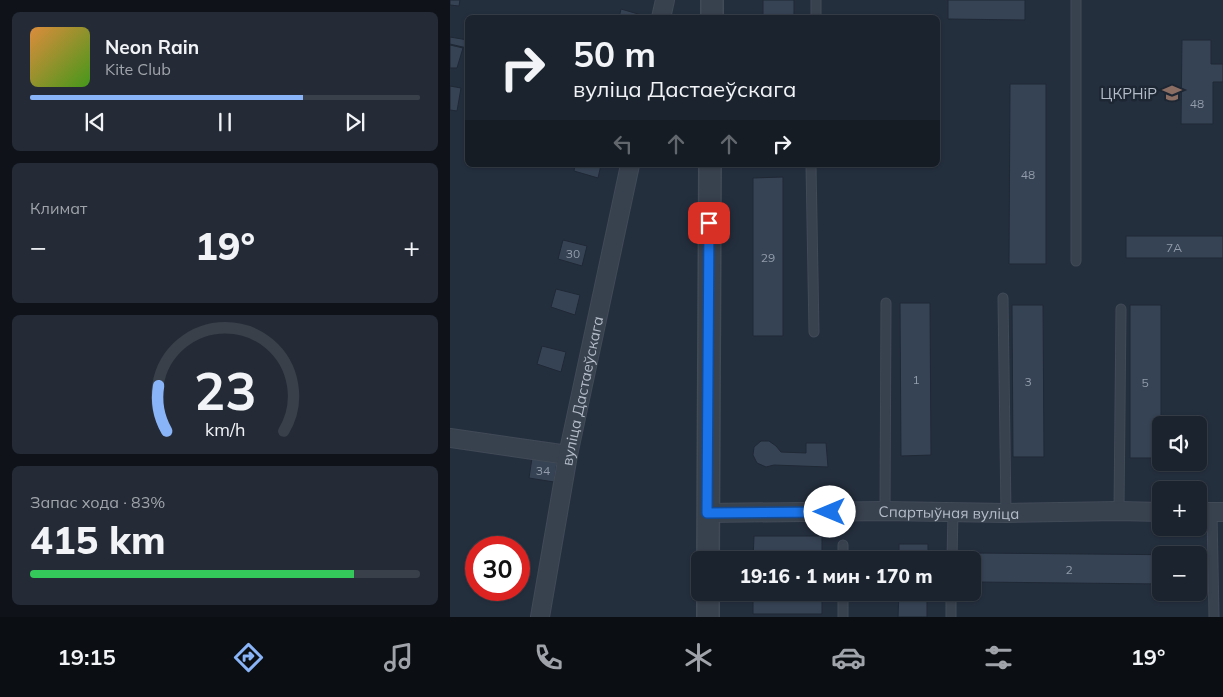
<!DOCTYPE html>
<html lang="ru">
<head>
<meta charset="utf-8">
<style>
	:root { --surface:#1b232e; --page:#242b36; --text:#f1f3f6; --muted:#a0a4aa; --line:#39404a; --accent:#8ab4f8 }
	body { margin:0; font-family:Mulish,sans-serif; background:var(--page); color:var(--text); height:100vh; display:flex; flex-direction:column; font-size:19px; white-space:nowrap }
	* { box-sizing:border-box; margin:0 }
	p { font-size:16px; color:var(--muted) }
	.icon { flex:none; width:28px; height:28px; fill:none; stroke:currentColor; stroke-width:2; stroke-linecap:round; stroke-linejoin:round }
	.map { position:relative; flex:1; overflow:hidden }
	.sheet { display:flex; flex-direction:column; gap:12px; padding:12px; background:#0f1319; width:450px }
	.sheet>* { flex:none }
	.top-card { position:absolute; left:15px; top:15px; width:475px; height:152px; border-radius:8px; box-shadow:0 1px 4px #0004,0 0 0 1px var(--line); background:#1b232e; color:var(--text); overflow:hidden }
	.fabs { position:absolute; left:702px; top:416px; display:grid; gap:10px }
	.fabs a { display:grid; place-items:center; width:55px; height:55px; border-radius:8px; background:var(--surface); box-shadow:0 1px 4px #0004,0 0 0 1px var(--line); font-size:25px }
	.speed { position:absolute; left:15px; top:536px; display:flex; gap:10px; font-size:25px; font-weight:700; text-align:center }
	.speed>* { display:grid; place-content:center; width:65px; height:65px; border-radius:50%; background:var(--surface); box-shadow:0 1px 4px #0004,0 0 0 1px var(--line); line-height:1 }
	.speed .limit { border:8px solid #d22; background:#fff; color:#111 }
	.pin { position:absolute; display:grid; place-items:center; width:42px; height:42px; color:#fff; margin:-21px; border-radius:10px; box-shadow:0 2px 8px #0006 }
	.me { position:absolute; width:55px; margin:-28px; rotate:270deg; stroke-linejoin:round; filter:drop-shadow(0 0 4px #0008) }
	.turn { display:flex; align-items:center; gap:18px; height:105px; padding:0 25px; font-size:22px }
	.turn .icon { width:65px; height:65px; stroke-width:2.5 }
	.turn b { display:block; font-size:35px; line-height:42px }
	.lanes { display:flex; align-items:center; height:48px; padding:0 25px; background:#0003; justify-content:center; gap:25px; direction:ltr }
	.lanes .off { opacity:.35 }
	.big { font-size:38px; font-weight:800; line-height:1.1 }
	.sheet .widget { flex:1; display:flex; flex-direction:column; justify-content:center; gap:8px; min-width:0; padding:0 18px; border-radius:8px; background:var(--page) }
	.sheet .dial { align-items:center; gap:0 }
	.dial svg { height:130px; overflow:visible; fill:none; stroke:var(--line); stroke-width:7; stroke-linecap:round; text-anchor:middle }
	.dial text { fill:var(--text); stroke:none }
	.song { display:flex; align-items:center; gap:15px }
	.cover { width:60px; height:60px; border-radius:8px; background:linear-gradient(135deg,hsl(30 70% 55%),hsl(100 70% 35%)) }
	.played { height:5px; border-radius:2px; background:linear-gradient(90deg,var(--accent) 70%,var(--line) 70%) }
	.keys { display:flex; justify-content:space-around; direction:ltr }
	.heat { display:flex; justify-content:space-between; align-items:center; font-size:28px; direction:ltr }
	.charge { height:8px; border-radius:4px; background:linear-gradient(90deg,#34c759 83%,var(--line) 0) }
	.trip { position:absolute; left:241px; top:551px; width:290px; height:50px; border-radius:8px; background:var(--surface); box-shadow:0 1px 4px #0004,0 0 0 1px var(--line); font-weight:800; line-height:50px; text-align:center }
	.menu { display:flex; height:80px; justify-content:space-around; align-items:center; background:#0b0e12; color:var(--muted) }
	.menu .icon { width:35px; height:35px }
	.menu .on { color:var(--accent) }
	.menu b { font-size:22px; color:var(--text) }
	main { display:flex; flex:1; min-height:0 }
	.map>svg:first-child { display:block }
	.building { fill:#364354; stroke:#1f2835 }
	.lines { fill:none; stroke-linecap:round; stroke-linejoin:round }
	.service-casing { stroke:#414a57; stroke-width:11 }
	.minor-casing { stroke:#414a57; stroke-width:20 }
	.tertiary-casing { stroke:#414a57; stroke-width:24 }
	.service { stroke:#38414e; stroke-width:9 }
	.minor { stroke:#38414e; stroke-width:18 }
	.tertiary { stroke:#38414e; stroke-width:21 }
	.route-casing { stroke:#114b97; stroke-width:12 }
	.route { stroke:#1a73e8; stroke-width:9 }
	.labels { text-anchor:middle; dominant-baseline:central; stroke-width:5; stroke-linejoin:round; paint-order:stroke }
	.number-label { font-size:12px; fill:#929caa }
	.poi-label { font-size:15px; fill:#b4bcc9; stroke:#1d2633; text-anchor:end }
	.street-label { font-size:15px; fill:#b4bcc9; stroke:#1d2633 }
</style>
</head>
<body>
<main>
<section class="sheet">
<div class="widget">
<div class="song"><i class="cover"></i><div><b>Neon Rain</b><p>Kite Club</p></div></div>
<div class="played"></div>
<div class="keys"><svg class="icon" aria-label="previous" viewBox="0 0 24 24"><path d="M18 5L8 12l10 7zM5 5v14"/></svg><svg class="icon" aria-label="pause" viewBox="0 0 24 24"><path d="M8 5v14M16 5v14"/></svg><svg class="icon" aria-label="next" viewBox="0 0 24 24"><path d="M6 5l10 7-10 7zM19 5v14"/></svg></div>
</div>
<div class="widget"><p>Климат</p>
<div class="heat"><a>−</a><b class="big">19°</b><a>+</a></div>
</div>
<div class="widget dial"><svg viewBox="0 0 100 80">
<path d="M14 69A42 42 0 1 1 86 69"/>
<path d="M14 69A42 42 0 0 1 9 41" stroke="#8ab4f8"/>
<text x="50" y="56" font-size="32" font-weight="700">23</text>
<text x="50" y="72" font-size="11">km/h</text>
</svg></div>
<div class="widget"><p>Запас хода · 83%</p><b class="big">415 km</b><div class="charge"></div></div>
</section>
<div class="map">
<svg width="773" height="617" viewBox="0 0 773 617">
	<rect width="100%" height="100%" fill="#242f3e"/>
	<path class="building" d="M0 0H10L9 6 0 5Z
		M313 0H344V18H313Z
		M498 0H575V20L498 19Z
		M171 9 195 16V18H169Z
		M0 37 18 40 17 48 0 44Z
		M732 40H761V64H773V82H763V124H731Z
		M0 45 13 48 7 68H0Z
		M560 84H596V264H559Z
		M0 86 11 88 7 111 0 110Z
		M125 165H151L148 178 124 171Z
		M333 177V336H303V178Z
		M676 236H773V258H676Z
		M113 240 137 246 132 266 108 259Z
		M106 289 130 295 125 315 101 307Z
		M450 303H480L481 455 451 456Z
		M562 305H593L594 457H563Z
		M680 305H711V458H680Z
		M92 346 116 352 111 372 87 364Z
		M311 441H319L326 446 331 452 356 453V443H376L378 467 324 465 316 467 307 463 303 455 304 447Z
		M82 458 107 462 104 482 79 478Z
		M304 536H372V560H303Z
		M449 544H478V560H449Z
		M527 553 745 555H711V584L527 582Z
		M303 592H372V614H303Z
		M449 592H477V617H448Z"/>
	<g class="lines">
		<g class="service-casing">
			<path id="service" d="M626 0V261
				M366 18V0
				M361 165 364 332
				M553 298 556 513
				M435 511 436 303
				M669 511 671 309
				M762 513 764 617
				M393 545V560
				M502 560 503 511
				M393 592V617
				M501 617V592"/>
		</g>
		<g class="minor-casing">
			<g id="minor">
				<path d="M211 18 215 0"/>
				<path d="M0 438 118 455"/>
				<path d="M749 512H773"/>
				<path id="s1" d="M257 513 435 511 556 513 669 511 711 512"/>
				<path id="s2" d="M90 617 118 455 180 165"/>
			</g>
		</g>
		<g class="tertiary-casing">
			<path id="tertiary" d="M262 18V0
				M258 560 260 165
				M258 592V617"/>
		</g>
		<use href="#service" class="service"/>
		<use href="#minor" class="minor"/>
		<use href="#tertiary" class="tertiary"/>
	</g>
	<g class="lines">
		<g class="route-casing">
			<path id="route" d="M259 223 257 513 380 512"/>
		</g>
		<use href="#route" class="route"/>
	</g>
	<defs>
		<g id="school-bare" transform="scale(1.5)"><path d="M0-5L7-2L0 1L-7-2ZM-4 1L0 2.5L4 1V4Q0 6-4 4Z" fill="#8d6e63" stroke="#1d2633" stroke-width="2.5" paint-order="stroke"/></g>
	</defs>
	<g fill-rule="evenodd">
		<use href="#school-bare" x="722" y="93"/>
	</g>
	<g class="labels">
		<g class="number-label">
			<text x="747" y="103">48</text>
			<text x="578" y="174">48</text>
			<text x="724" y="247">7А</text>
			<text x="123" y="253">30</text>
			<text x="318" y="257">29</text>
			<text x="466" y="379">1</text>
			<text x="578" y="381">3</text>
			<text x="695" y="382">5</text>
			<text x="93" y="470">34</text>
			<text x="619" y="569">2</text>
		</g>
		<g class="poi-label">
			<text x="707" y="93">ЦКРНіР</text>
		</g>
		<g class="street-label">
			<text stroke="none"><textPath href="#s2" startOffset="230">вуліца Дастаеўскага</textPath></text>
			<text stroke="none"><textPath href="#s1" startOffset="242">Спартыўная вуліца</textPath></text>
		</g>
	</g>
</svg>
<div class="fabs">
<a><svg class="icon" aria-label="sound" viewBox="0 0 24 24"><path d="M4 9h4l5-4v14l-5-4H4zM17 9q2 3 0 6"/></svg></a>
<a>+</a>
<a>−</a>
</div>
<div class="speed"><div class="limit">30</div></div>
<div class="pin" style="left:259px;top:223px;background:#d93025"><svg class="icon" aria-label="arrive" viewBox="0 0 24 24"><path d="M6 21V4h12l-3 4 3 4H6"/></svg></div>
<svg class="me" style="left:380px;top:512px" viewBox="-20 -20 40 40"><circle r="19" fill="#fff"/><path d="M0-13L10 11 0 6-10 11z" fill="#1a73e8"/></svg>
<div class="trip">19:16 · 1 мин · 170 m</div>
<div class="top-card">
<div class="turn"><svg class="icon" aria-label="right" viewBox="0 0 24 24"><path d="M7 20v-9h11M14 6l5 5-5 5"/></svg><div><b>50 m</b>вуліца Дастаеўскага</div></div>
<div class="lanes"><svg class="icon off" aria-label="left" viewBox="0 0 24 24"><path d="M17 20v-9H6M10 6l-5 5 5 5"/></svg><svg class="icon off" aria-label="ahead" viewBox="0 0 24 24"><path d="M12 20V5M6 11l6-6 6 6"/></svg><svg class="icon off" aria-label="ahead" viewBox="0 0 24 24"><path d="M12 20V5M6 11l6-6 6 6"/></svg><svg class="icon" aria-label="right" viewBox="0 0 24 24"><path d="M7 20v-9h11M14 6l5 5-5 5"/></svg></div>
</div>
</div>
</main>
<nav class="menu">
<b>19:15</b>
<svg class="icon on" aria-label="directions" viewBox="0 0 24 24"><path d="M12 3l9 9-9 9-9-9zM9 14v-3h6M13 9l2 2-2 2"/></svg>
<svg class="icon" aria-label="music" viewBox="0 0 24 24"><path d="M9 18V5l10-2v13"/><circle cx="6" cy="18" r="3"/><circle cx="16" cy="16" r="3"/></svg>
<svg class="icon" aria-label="phone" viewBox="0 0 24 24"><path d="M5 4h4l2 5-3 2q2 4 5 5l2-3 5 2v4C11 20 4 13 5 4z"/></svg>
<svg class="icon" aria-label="climate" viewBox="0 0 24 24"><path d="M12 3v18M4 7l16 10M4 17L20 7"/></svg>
<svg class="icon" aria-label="car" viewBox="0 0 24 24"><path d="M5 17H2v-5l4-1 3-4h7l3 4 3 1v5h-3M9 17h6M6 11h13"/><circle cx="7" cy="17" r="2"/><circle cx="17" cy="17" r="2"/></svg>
<svg class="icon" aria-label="filters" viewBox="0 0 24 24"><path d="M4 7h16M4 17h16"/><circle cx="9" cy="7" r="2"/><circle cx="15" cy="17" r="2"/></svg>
<b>19°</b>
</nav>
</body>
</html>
